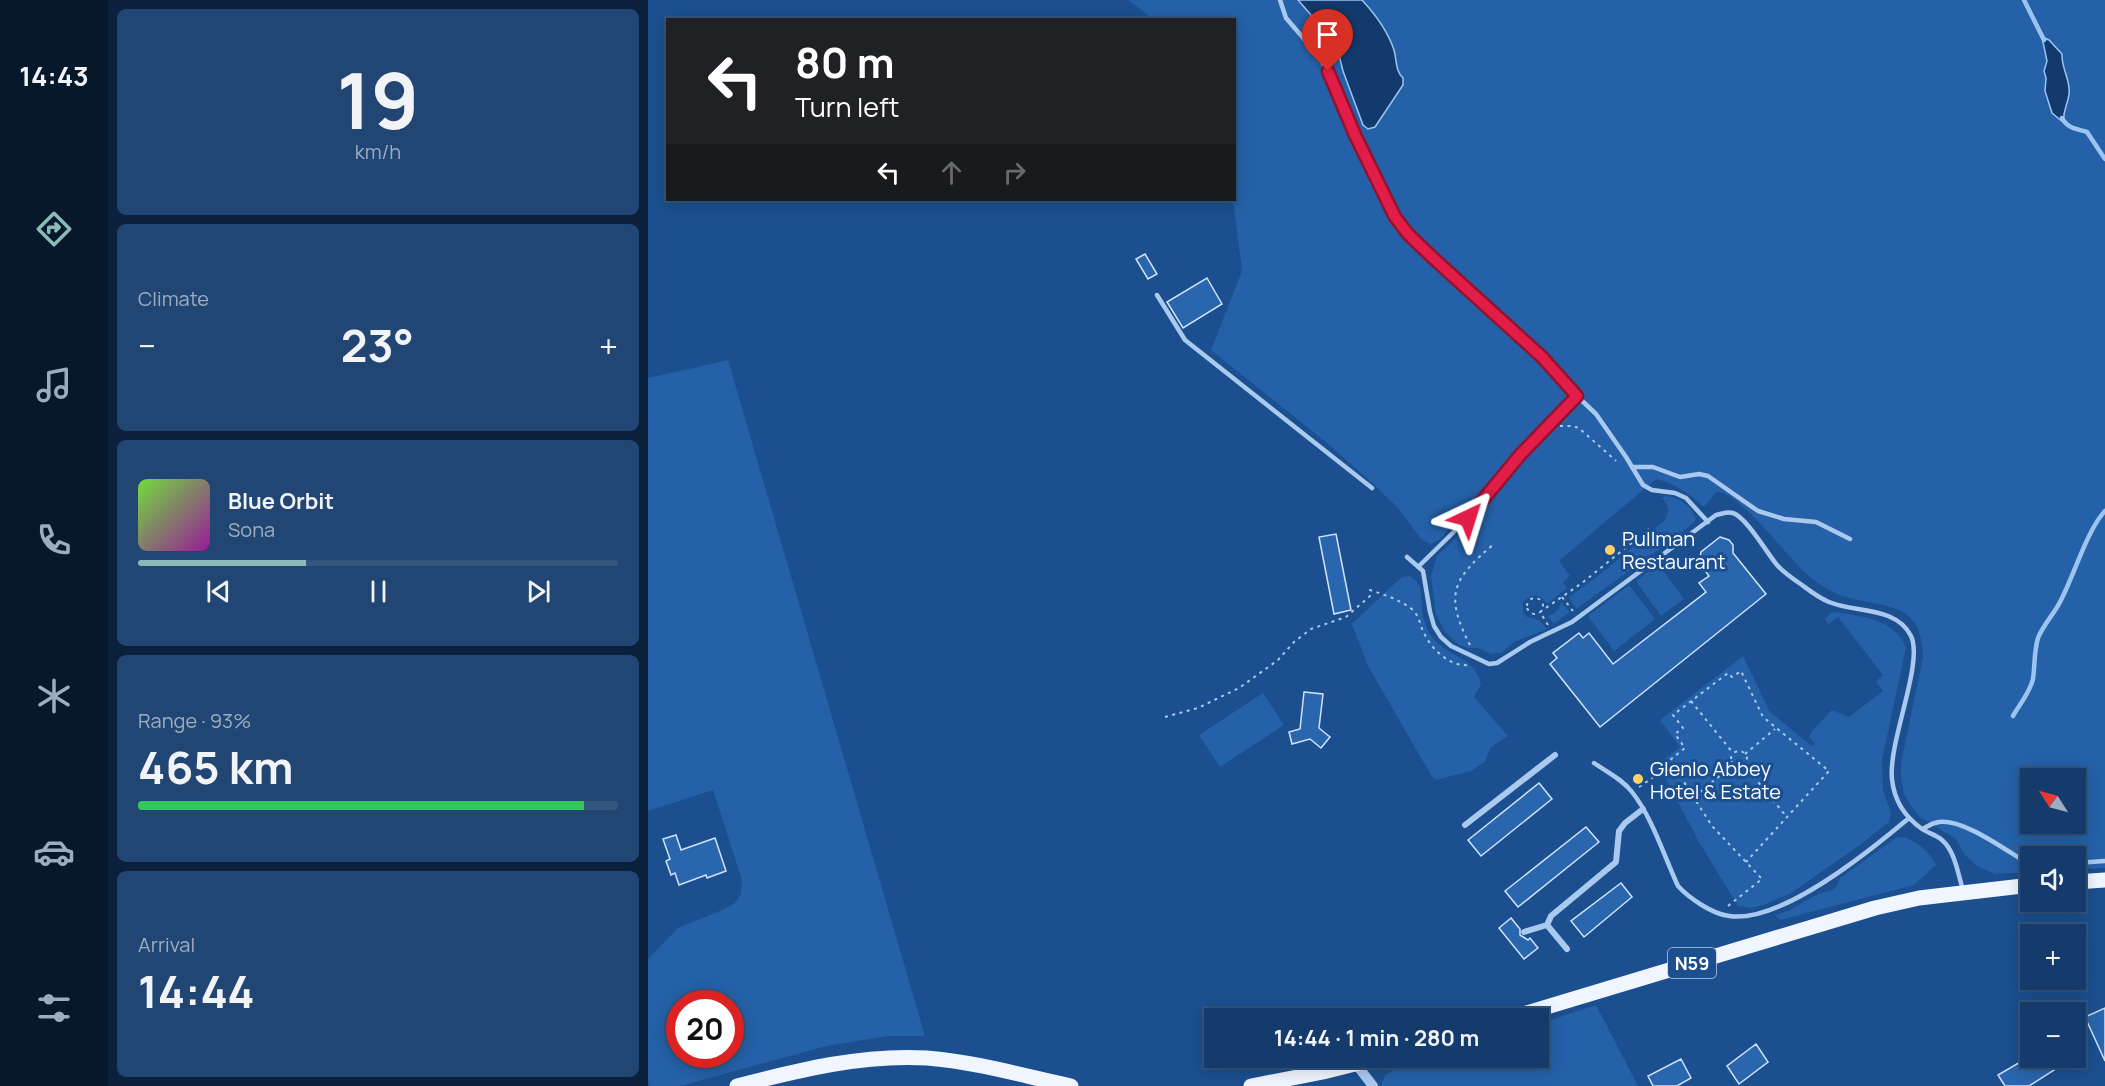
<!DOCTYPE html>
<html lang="en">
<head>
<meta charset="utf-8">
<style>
	:root { --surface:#143b6b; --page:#214673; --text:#f1f3f6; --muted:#9dadc1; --line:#33557e; --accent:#8bbbb9 }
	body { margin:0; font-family:Manrope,sans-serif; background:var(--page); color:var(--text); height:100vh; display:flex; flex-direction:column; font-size:22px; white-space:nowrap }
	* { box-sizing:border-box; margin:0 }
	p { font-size:20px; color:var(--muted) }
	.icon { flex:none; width:33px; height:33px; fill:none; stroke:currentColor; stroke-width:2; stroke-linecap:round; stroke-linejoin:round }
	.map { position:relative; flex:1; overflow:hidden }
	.sheet { display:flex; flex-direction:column; gap:9px; padding:9px; background:#0b203b; width:540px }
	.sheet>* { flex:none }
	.top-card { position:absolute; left:18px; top:18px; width:570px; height:183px; border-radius:0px; box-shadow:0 3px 15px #0003,0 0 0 2px var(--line); background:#202124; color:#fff; overflow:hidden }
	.needle { width:39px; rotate:306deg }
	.controls { position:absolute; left:1372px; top:768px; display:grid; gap:12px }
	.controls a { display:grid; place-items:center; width:66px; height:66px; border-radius:0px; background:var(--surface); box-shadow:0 3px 15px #0003,0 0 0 2px var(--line); font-size:30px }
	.speed { position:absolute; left:18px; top:990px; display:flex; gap:12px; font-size:30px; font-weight:700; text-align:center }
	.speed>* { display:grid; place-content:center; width:78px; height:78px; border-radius:50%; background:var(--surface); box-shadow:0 3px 15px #0003,0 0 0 2px var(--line); line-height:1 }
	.speed .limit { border:9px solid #d22; background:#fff; color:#111 }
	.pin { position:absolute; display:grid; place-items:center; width:51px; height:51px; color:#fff; margin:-62px -26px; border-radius:50% 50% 50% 0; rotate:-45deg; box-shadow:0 0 6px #0007 }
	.pin .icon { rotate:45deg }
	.me { position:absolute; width:66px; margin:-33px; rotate:41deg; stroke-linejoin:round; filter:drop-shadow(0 0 4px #0008) }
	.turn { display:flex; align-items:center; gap:21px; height:126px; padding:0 30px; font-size:27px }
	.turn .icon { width:78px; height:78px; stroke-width:2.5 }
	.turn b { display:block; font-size:42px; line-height:51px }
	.lanes { display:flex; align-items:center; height:57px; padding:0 30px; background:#0003; justify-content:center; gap:30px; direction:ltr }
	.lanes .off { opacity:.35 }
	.big { font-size:45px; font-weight:700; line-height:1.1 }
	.sheet .card { flex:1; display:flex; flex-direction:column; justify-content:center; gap:9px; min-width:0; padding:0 21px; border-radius:9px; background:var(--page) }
	.sheet .dial { align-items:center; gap:0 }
	.dial b { font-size:78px; line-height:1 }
	.song { display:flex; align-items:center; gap:18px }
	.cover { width:72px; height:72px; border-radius:9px; background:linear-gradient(135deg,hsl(100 70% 55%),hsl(300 70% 35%)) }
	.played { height:6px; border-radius:3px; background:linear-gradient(90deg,var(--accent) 35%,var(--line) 35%) }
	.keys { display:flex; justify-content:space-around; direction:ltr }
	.heat { display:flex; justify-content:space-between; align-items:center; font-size:33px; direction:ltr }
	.charge { height:9px; border-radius:4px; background:linear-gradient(90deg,#34c759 93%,var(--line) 0) }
	.trip { position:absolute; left:556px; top:1008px; width:345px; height:60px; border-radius:0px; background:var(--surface); box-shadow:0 3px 15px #0003,0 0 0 2px var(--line); font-weight:700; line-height:60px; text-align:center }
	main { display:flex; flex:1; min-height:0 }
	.tab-bar { display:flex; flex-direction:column; width:108px; justify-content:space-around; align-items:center; background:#08182b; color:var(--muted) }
	.tab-bar .icon { width:42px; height:42px }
	.tab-bar .current { color:var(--accent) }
	.tab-bar b { font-size:27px; color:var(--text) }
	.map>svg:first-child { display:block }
	.green { fill:#2461a8; fill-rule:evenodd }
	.water { fill:#123a6d; stroke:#9cc4f0; stroke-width:1.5 }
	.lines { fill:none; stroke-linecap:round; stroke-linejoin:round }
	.stream { stroke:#9cc4f0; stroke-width:4.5 }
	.building { fill:#2a66ad; stroke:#cfe3fa; stroke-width:1.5 }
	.path { stroke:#a9c9ee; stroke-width:2; stroke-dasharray:3 4.5; stroke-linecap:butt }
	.service { stroke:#a9c9ee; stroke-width:4.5 }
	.minor { stroke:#a9c9ee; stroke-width:6 }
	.tertiary { stroke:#a9c9ee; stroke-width:10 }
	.primary { stroke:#f0f6ff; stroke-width:15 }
	.route-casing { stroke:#92132f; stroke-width:15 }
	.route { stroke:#e11d48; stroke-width:10 }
	.poi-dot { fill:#ffd166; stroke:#1b4f8f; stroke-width:2 }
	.labels { text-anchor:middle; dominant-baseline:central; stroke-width:6; stroke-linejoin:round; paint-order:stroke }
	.shield { fill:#1b4f8f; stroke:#bbcadd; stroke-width:1.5 }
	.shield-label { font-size:18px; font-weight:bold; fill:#fff }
	.poi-label { font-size:20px; fill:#fff; stroke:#1b4f8f; text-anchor:start }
</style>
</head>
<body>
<main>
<nav class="tab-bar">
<b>14:43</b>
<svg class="icon current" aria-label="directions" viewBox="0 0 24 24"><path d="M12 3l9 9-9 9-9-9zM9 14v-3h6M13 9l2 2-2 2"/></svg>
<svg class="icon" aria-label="music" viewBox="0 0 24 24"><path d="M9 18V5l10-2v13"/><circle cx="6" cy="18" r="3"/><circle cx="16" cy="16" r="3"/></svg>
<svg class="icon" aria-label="phone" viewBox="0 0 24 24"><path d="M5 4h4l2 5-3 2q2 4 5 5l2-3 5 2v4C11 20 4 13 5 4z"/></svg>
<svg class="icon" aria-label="climate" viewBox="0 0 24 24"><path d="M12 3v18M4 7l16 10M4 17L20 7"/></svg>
<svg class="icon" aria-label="car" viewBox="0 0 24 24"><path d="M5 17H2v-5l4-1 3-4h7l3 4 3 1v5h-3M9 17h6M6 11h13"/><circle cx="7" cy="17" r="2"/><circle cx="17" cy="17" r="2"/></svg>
<svg class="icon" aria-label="filters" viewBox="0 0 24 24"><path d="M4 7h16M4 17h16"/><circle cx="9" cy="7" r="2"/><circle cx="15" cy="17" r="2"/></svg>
</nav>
<section class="sheet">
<div class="card dial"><b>19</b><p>km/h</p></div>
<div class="card"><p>Climate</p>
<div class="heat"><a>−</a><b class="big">23°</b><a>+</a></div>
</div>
<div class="card">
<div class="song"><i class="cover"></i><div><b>Blue Orbit</b><p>Sona</p></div></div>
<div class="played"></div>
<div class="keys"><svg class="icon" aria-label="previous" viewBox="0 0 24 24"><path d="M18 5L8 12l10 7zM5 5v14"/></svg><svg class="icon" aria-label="pause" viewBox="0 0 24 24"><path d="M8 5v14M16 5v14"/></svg><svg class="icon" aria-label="next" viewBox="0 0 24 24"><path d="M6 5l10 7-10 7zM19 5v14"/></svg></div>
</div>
<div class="card"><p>Range · 93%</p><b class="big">465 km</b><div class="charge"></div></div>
<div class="card"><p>Arrival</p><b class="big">14:44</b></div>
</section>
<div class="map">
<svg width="1457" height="1086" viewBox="0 0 1457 1086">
	<rect width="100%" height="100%" fill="#1b4f8f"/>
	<path class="green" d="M480 0H1457V868L1428 869V856H1383V872L1347 874 1329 866 1317 855 1308 839 1272 817 1263 806 1256 794 1253 779V763L1275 657C1274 595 1229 610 1189 594 1180 590 1170 583 1162 577 1140 560 1092 490 1068 492L1056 507C1041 493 1028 484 1008 479L911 561 922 576 915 582 919 588 899 604C892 593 884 593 875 602V613L879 617 891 620 899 629 866 642 853 653 843 654 830 648H820L811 645 797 632 788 615 783 576 789 556 804 542 850 485 845 479 791 540 783 544 773 539 751 509 721 480 679 443 563 350 594 271 585 200H586V20L505 19ZM1383 778H1428V824H1383Z
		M80 360 277 1036H240L178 1046 33 1086H2L0 1081V959L30 928 74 910 87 903 93 894 94 880 65 790 0 811V378ZM32 1004H82V1054H32Z
		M1017 496C1032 497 1044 506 1048 520L1030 536 928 609 921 597 954 573 1016 521C1022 511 1021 506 1014 498Z
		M1010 564 1036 599 1013 616 988 581Z
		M761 576C775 583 773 593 774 607 774 615 778 627 782 634 796 657 827 655 833 684L826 697 860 736 843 747 837 762 823 771 788 780 783 775 720 666 704 624 747 583 755 577Z
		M981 585 1007 619 966 651 940 616Z
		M913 602 922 612 906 624 900 616C907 614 912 609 913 602Z
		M1189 612C1216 617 1247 619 1258 648L1234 760 1235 790 1243 813 1241 822 1212 845 1143 893 1118 904 1103 908 1090 906 1051 842 1010 764 1032 747 1012 720 1095 656 1122 712 1164 746 1167 744 1161 737 1163 732 1184 710 1201 717 1235 691 1228 682 1235 675 1190 617 1180 624 1177 619 1183 613Z
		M615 693 636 725 572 767 551 735Z
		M1256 837C1271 843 1281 851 1288 865L1266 885 1132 920 1127 915 1140 911 1170 894 1184 890 1189 886 1192 878 1248 838Z
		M948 1005 990 1086H733L737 1075 745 1070 784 1058H891V1024Z"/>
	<path class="water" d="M650 0H714C727 14 740 32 746 50 749 61 747 70 755 78V85L727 127 720 129 715 125 695 71 691 55 670 23Z
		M1394 37 1401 40 1414 54C1413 68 1423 80 1421 94 1420 105 1414 111 1416 123L1404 113 1397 91 1398 78 1396 71 1399 61Z"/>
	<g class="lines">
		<path class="stream" d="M1376 0 1396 40
			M1414 118C1419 128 1429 129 1439 132L1457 159
			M1365 716C1372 704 1382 692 1385 679 1387 665 1386 651 1390 638 1395 625 1406 614 1412 602 1426 576 1439 530 1457 511"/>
	</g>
	<path class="building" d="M497 254 509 274 500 279 488 259Z
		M559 278 574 304 535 328 519 302Z
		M688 534 703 610 686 614 671 537Z
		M1072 537 1081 540 1085 545V553L1118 594 952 727 902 664 909 658 905 653 931 633 935 638 941 633 965 664 1058 592 1051 583 1061 576 1051 562 1053 552Z
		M656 692 675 694 671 728 682 737 673 748 662 739 644 744 641 732 652 729Z
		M891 783 904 799 833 856 820 840Z
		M938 827 951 842 870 907 857 891Z
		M28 835 33 850 67 838 78 871 59 878 58 875 31 885 27 873 23 875 18 861 22 859 15 839Z
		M973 883 984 897 936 937 923 921Z
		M863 918 872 929V935L880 940 882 938 890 948 876 959 851 928Z
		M1457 1008V1061L1437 1017Z
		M1108 1044 1120 1062 1091 1084 1079 1066Z
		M1379 1058H1425L1381 1086H1357L1350 1075Z
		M1033 1059 1043 1078 1029 1086H1005L1000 1076Z"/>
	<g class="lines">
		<path class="path" d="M912 426H924L931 428 968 461
			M914 597 925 611
			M879 606a8 8 0 1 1 16 0a8 8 0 1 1-16 0Z
			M900 625 892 612 934 583 1001 529
			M822 645C795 593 806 578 847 543
			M1043 701 1085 753
			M517 717 550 708 591 688 630 660 646 642 663 629 698 617 722 596V590C737 595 753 600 765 610 772 617 772 627 777 635 785 651 803 667 821 665
			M1083 759a8 8 0 1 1 16 0a8 8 0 1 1-16 0Z
			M1097 754 1127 729
			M1096 765 1138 816
			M991 787 1010 774 1021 761
			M1046 797 1085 765
			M1080 906 1114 879 1064 826 1022 760 1037 748 1027 734 1035 728 1025 715 1080 673 1084 677 1093 671 1115 717 1181 771 1098 862"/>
		<path class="service" d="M632 0 638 18 669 54 680 71 707 135 747 217 760 234 784 257 894 357 929 396 872 455 820 518 770 567
			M509 295 537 340 724 488
			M929 396 948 414 978 457 995 485 1004 490 1027 493 1038 498 1060 522
			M984 467H1005L1032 477 1051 474 1060 476 1110 511 1136 519 1168 522 1202 539
			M759 557 775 571 782 612 786 626 793 637 803 646 841 664 849 663 882 642 924 622 1068 515C1074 514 1079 511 1085 513 1098 517 1119 553 1129 565 1136 573 1145 579 1154 585 1162 591 1171 598 1181 602 1207 613 1248 606 1263 636 1276 663 1240 742 1244 779 1246 800 1257 817 1274 829 1280 833 1288 835 1294 840 1307 851 1310 874 1315 890
			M946 763C959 772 974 779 984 792 1004 817 1016 856 1030 886 1041 898 1064 914 1081 916 1133 924 1223 850 1261 818
			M1274 829C1278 827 1283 824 1287 823 1310 815 1356 849 1376 861L1383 862
			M1428 863 1457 861"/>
		<path class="minor" d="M817 825 907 755
			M876 932 899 925
			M919 949 899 925 903 916 968 862 971 831 977 823 995 809"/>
		<path class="tertiary" d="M708 1064 725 1086"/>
		<path class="primary" d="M1428 882 1457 880
			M862 1018 1227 908 1271 898 1383 885
			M89 1086C151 1070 215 1054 279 1058 328 1062 376 1076 423 1086
			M603 1086 675 1072 731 1058"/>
	</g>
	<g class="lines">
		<g class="route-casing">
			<path id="route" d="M680 71 707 135 747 217 760 234 784 257 894 357 929 396 872 455 820 518"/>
		</g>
		<use href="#route" class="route"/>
	</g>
	<g class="poi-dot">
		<circle cx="962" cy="550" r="6"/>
		<circle cx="990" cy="779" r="6"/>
	</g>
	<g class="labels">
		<rect class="shield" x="1020" y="948" width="48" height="30" rx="4.5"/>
		<g class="shield-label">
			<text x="1044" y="963">N59</text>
		</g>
		<g class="poi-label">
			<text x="974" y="538">Pullman<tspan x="974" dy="23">Restaurant</tspan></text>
			<text x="1002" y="768">Glenlo Abbey<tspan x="1002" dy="23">Hotel &amp; Estate</tspan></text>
		</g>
	</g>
</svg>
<div class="controls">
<a><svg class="needle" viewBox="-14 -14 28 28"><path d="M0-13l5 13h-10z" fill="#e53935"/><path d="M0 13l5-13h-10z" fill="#9dadc1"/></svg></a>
<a><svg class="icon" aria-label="sound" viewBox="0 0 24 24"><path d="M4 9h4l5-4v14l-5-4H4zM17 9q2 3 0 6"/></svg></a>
<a>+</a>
<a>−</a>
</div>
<div class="speed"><div class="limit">20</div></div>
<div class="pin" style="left:680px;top:71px;background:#d93025"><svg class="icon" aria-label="arrive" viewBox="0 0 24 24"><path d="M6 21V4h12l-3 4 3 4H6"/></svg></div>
<svg class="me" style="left:820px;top:518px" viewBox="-20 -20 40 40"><path d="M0-17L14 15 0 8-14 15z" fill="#e11d48" stroke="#fff" stroke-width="4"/></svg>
<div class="trip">14:44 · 1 min · 280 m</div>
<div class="top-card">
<div class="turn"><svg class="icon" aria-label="left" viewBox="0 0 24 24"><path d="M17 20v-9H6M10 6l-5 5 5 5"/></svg><div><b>80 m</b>Turn left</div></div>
<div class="lanes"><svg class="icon" aria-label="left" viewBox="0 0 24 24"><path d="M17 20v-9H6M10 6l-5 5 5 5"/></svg><svg class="icon off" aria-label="ahead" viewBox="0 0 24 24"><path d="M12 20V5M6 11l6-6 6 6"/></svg><svg class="icon off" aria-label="right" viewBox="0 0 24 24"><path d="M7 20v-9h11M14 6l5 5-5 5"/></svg></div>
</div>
</div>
</main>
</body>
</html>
